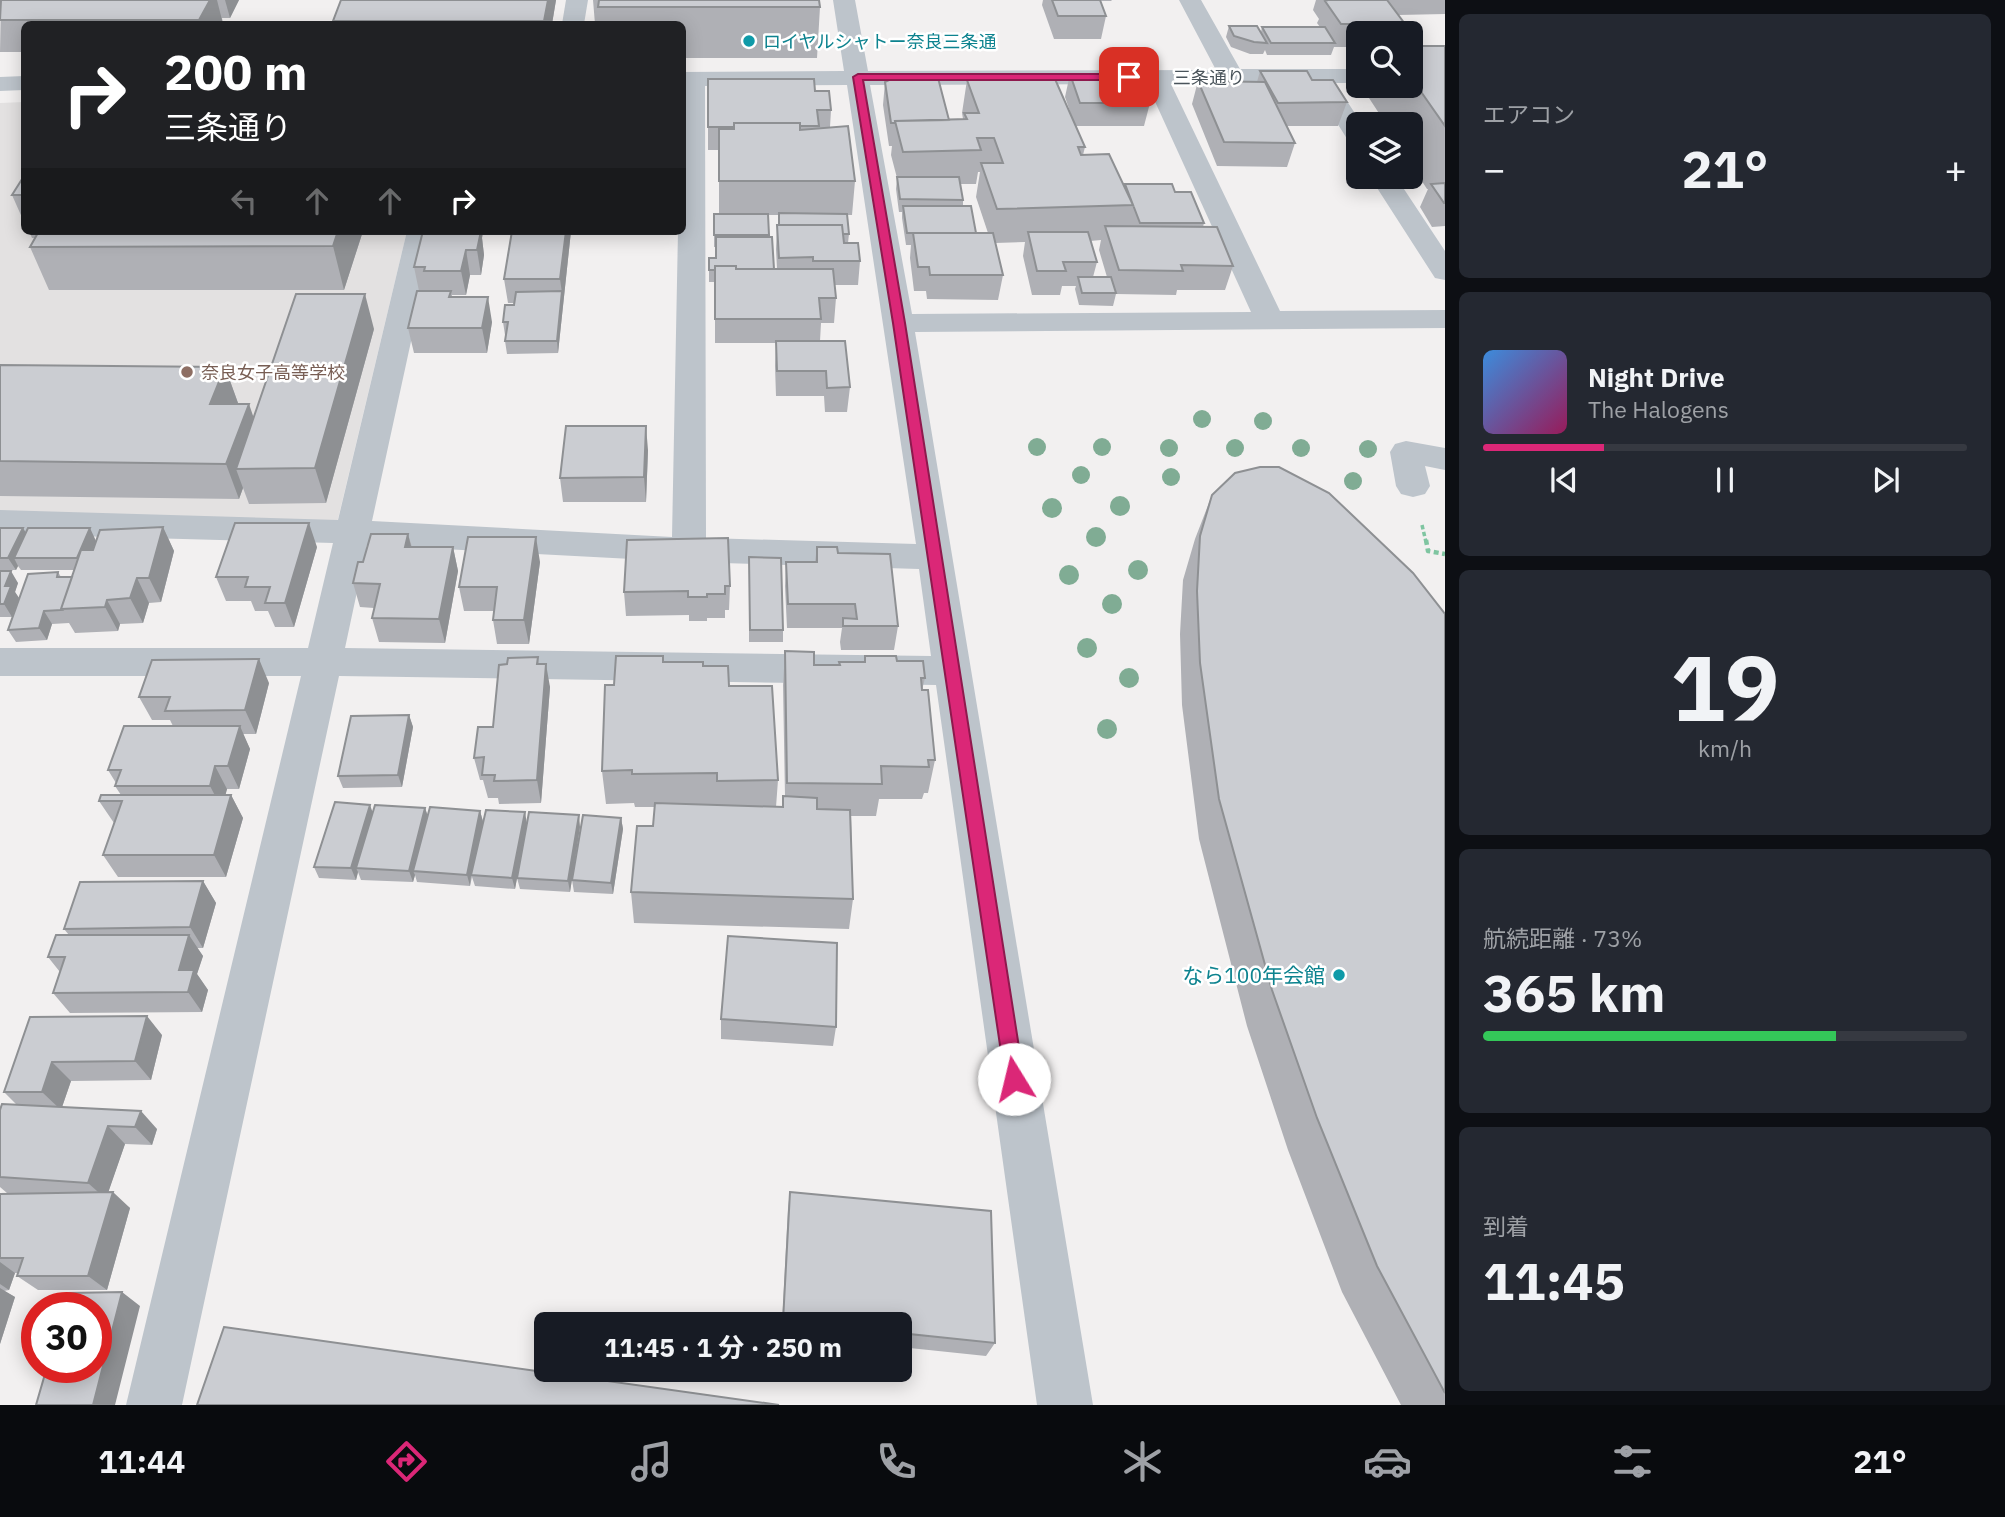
<!DOCTYPE html>
<html lang="ja">
<head>
<meta charset="utf-8">
<style>
	:root { --surface:#171b24; --page:#242831; --text:#f1f3f6; --muted:#9ea1a6; --line:#363941; --accent:#db2777 }
	body { margin:0; font-family:"IBM Plex Sans","Noto Sans JP",sans-serif; background:var(--page); color:var(--text); height:100vh; display:flex; flex-direction:column; font-size:26px; white-space:nowrap }
	* { box-sizing:border-box; margin:0 }
	p { font-size:23px; color:var(--muted) }
	.icon { flex:none; width:38px; height:38px; fill:none; stroke:currentColor; stroke-width:2; stroke-linecap:round; stroke-linejoin:round }
	.map { position:relative; flex:1; overflow:hidden }
	.side { display:flex; flex-direction:column; gap:14px; padding:14px; background:#0d0f14; width:560px }
	.side>* { flex:none }
	.banner { position:absolute; left:21px; top:21px; width:665px; height:214px; border-radius:10px; box-shadow:0 4px 18px #0003; background:#202124; color:#fff; overflow:hidden }
	.fabs { position:absolute; left:1346px; top:21px; display:grid; gap:14px }
	.fabs a { display:grid; place-items:center; width:77px; height:77px; border-radius:10px; background:var(--surface); box-shadow:0 4px 18px #0003; font-size:35px }
	.speed { position:absolute; left:21px; top:1292px; display:flex; gap:14px; font-size:35px; font-weight:700; text-align:center }
	.speed>* { display:grid; place-content:center; width:91px; height:91px; border-radius:50%; background:var(--surface); box-shadow:0 4px 18px #0003; line-height:1 }
	.speed .limit { border:10px solid #d22; background:#fff; color:#111 }
	.pin { position:absolute; display:grid; place-items:center; width:60px; height:60px; color:#fff; margin:-30px; border-radius:14px; box-shadow:0 4px 10px #0006 }
	.me { position:absolute; width:77px; margin:-38px; rotate:351deg; stroke-linejoin:round; filter:drop-shadow(0 0 5px #0008) }
	.turn { display:flex; align-items:center; gap:24px; height:147px; padding:0 28px; font-size:32px }
	.turn .icon { width:91px; height:91px; stroke-width:2.5 }
	.turn b { display:block; font-size:49px; line-height:60px }
	.lanes { display:flex; align-items:center; height:66px; padding:0 28px; background:#0003; justify-content:center; gap:35px; direction:ltr }
	.lanes .off { opacity:.35 }
	.big { font-size:52px; font-weight:700; line-height:1.1 }
	.side .tile { flex:1; display:flex; flex-direction:column; justify-content:center; gap:10px; min-width:0; padding:0 24px; border-radius:10px; background:var(--page) }
	.side .dial { align-items:center; gap:0 }
	.dial b { font-size:91px; line-height:1 }
	.song { display:flex; align-items:center; gap:21px }
	.cover { width:84px; height:84px; border-radius:10px; background:linear-gradient(135deg,hsl(210 70% 55%),hsl(330 70% 35%)) }
	.played { height:7px; border-radius:4px; background:linear-gradient(90deg,var(--accent) 25%,var(--line) 25%) }
	.keys { display:flex; justify-content:space-around; direction:ltr }
	.heat { display:flex; justify-content:space-between; align-items:center; font-size:38px; direction:ltr }
	.charge { height:10px; border-radius:5px; background:linear-gradient(90deg,#34c759 73%,var(--line) 0) }
	.trip { position:absolute; left:534px; top:1312px; width:378px; height:70px; border-radius:10px; background:var(--surface); box-shadow:0 4px 18px #0003; font-weight:700; line-height:70px; text-align:center }
	.dock { display:flex; height:112px; justify-content:space-around; align-items:center; background:#090b0e; color:var(--muted) }
	.dock .icon { width:49px; height:49px }
	.dock .on { color:var(--accent) }
	.dock b { font-size:32px; color:var(--text) }
	main { display:flex; flex:1; min-height:0 }
	.map>svg:first-child { display:block }
	.education { fill:#e3e1e1 }
	.lines { fill:none; stroke-linecap:round; stroke-linejoin:round }
	.path-far1 { stroke:#7fc5a1; stroke-width:3.5; stroke-dasharray:4.5 2.5; stroke-linecap:butt }
	.path { stroke:#7fc5a1; stroke-width:4.5; stroke-dasharray:5 3.5; stroke-linecap:butt }
	.minor { fill:#bdc4cb; fill-rule:evenodd }
	.tree { fill:#80ac94 }
	.wall { fill:#afb0b5; fill-rule:evenodd }
	.shaded-wall { fill:#8e9093 }
	.building { fill:#cbcdd2; stroke:#8e9093; stroke-width:2 }
	.route { fill:#db2777; stroke:#8e194d; stroke-width:2 }
	.culture-dot { fill:#0f9aa8; stroke:#fff; stroke-width:2.5 }
	.education-dot { fill:#8d6e63; stroke:#fff; stroke-width:2.5 }
	.labels { text-anchor:middle; dominant-baseline:central; stroke-width:5; stroke-linejoin:round; paint-order:stroke }
	.far-culture-label { font-size:18px; fill:#0d838f; stroke:#fff; text-anchor:start }
	.far-street-label { font-size:18px; fill:#4a545b; stroke:#fff }
	.far-education-label { font-size:18px; fill:#785e54; stroke:#fff; text-anchor:start }
	.culture-label { font-size:21px; fill:#0d838f; stroke:#fff; text-anchor:end }
</style>
</head>
<body>
<main>
<div class="map">
<svg width="1445" height="1405" viewBox="0 0 1445 1405">
	<rect width="100%" height="100%" fill="#f2f0f0"/>
	<path class="education" d="M24 102V231H407L337 523 0 512V103Z"/>
	<g class="lines">
		<path class="path-far1" d="M1422 525 1426 542"/>
		<path class="path" d="M1426 540 1428 551 1445 554"/>
		<path class="minor" d="M566 0H588L584 24H562Z
			M833 0H855L868 71 1216 70 1179 0H1201L1240 69H1358V83H1335L1362 124H1358V144L1349 142 1312 83 1171 84 1280 311 1445 310V328L915 332 1093 1405H1037L936 685 339 676 182 1405H126L301 676H0V648H308L333 543 0 534V510L338 520 407 231H435L372 521 672 537 678 231H682V72L844 71ZM1147 84 1251 312 912 314 870 85ZM847 85 916 544 706 538 705 86ZM367 545 689 562 919 569 931 656 345 648Z
			M24 76V90L0 91V77Z
			M1370 177H1396L1445 251V280L1435 278Z
			M1406 441 1445 448V470L1425 466 1430 486 1425 494 1413 497 1401 494 1396 486 1390 452 1395 444Z"/>
	</g>
	<g class="tree">
		<circle cx="1202" cy="419" r="9"/>
		<circle cx="1263" cy="421" r="9"/>
		<circle cx="1037" cy="447" r="9"/>
		<circle cx="1102" cy="447" r="9"/>
		<circle cx="1169" cy="448" r="9"/>
		<circle cx="1235" cy="448" r="9"/>
		<circle cx="1301" cy="448" r="9"/>
		<circle cx="1368" cy="449" r="9"/>
		<circle cx="1081" cy="475" r="9"/>
		<circle cx="1171" cy="477" r="9"/>
		<circle cx="1353" cy="481" r="9"/>
		<circle cx="1120" cy="506" r="10"/>
		<circle cx="1052" cy="508" r="10"/>
		<circle cx="1096" cy="537" r="10"/>
		<circle cx="1138" cy="570" r="10"/>
		<circle cx="1069" cy="575" r="10"/>
		<circle cx="1112" cy="604" r="10"/>
		<circle cx="1087" cy="648" r="10"/>
		<circle cx="1129" cy="678" r="10"/>
		<circle cx="1107" cy="729" r="10"/>
	</g>
	<path class="wall" d="M1 0H239L230 18H222L223 24H24V52H0Z
		M341 0H556L552 24H333V21Z
		M593 0H819L820 7 817 58H682V24H595Z
		M1043 0H1112L1111 1H1100L1106 16 1101 39H1054L1042 5Z
		M1316 0H1445V14L1398 15 1405 24 1401 33H1358V47H1334L1331 55H1267L1265 50 1263 54H1250L1231 47 1226 37 1229 26 1261 32 1262 27H1320L1317 23 1319 19 1313 10Z
		M1410 46H1445V226L1432 227 1420 207 1428 189H1427L1410 163V124H1386L1369 98 1374 86H1410Z
		M1260 71 1312 80 1347 102 1338 126H1287L1295 143 1287 167 1217 166 1192 104 1198 81 1257 82Z
		M1070 74 1150 103 1144 126H1076L1085 147 1083 155 1124 188 1125 184 1175 192 1204 223 1203 227 1233 266 1225 290H1177L1176 295 1116 294 1113 306 1079 305 1075 289 1076 286H1062L1060 295H1032L1023 256 1025 242 995 243 1003 275 998 300 927 299 926 291H914L910 258 911 245H906L902 218V212H899L896 189 897 178 891 155 892 146H889L883 105 885 82 949 120 963 119 962 113 967 80H977V76L1039 80 1074 123 1065 97ZM978 172H980L976 197 988 233H976L963 206V200L960 184H976ZM1101 240 1099 250 1107 277H1093L1097 262 1090 241Z
		M708 79 815 91 831 110 830 127 855 181 852 215H847L849 234 848 243 860 261 858 285H834L836 298 834 323H821L820 341 850 387 847 412H825L824 396H776L775 366 776 343H715V282H709V270L716 258V247H714V214H719V150H708ZM768 215H779V225H777L776 249 777 269H774L769 237Z
		M24 176V222L12 195Z
		M29 231H363L344 290H49L30 247 35 238H32Z
		M423 231H483L482 238 484 255 481 275H470L466 295H452V297L492 322 487 353H414L408 328 419 291 414 267Z
		M571 231 558 353 507 354 505 341 506 335H505L503 322 514 303H508L504 279Z
		M374 329 326 503 249 504 243 488 239 499 0 496V365L225 367 238 403 237 404 253 418Z
		M648 450 646 502H563L560 478Z
		M1212 495 1445 614V1405H1401L1342 1292 1288 1150 1247 1026 1199 839 1182 705 1180 634 1183 580 1195 539Z
		M163 527 174 551 161 602 149 603 143 623 120 624 118 631 75 633 69 623 52 624 47 640 16 642 8 630 58 572 61 577H72L74 570H21L18 566 16 570H0V528L26 532 96 541Z
		M408 534 412 547H453L458 571 445 643 379 642 372 618 374 608 360 607 353 583 363 562Z
		M317 547 294 627H275L268 611H255L251 601H226L216 577Z
		M817 547 838 553 898 626 894 650H841L840 642 842 628H787L785 586 786 562H815Z
		M749 557 783 630V642H749Z
		M540 562 529 644H497L493 620 494 611H464L459 587Z
		M0 571 18 583 15 592 19 598 12 617H0Z
		M730 586 729 610H725V618H707V621H689V615L626 616 624 592Z
		M785 651 814 665H839L865 662V656L897 661 925 678 922 690 935 760 928 793H924L922 799H879L876 816H851L853 899 849 929 634 923 631 892 653 826 655 807H635L634 803 606 804 602 771 614 685 664 662 703 666 729 686 778 780 776 807H782L783 796H785L783 685Z
		M538 657 539 664 550 687 541 803 499 804 498 798H488L483 780H480L474 758 493 727 507 664Z
		M269 683 256 734H243L250 749 239 789H227L225 795H231L243 818 226 877H118L103 855 114 823 99 801 121 795 115 786 116 783 108 770 173 726 170 720H152L139 697Z
		M409 715 413 727 402 787 343 788 338 776Z
		M425 808 428 816 480 811 483 821 580 827 570 892 520 889 517 878 524 840 515 889 475 886 472 877 470 886 417 882 415 875 413 882 361 880 358 872 356 880 319 878 314 867 372 812Z
		M621 818 623 829 613 894 574 892 572 880Z
		M203 881 216 903 203 948H197L203 956 197 974 208 990 202 1012 70 1013 53 993 60 972 48 957 69 935 64 929Z
		M30 1017 162 1035 151 1080 71 1081 62 1107 157 1129 152 1145 125 1144 108 1192 130 1208 107 1290H38L17 1276 18 1273H15L9 1290 4 1291 15 1297 0 1344V1194L17 1193H7L0 1187V1110L17 1105 4 1092Z
		M721 1019 836 1027 833 1046 721 1039Z
		M790 1192 995 1343 986 1356 900 1347V1325H782L788 1208Z"/>
	<path class="shaded-wall" d="M210 0H217L223 24H201L199 20Z
		M225 0H239L230 18Z
		M548 0H556L552 24H544V21Z
		M338 231H363L344 290 333 246Z
		M477 231H483L482 238 484 255 481 275 477 250Z
		M566 231H571L558 353 557 341 562 293 560 279Z
		M466 250 470 275 466 295 461 271Z
		M365 294 374 329 326 503 315 468Z
		M488 297 492 322 487 353 482 328Z
		M225 367 238 403 223 439 210 404Z
		M249 404 261 439 236 469 243 488 239 499 226 464Z
		M646 426 648 450 646 502 644 477Z
		M309 523 317 547 294 627 285 603Z
		M163 527 174 551 161 602 149 578Z
		M23 528 31 541 14 558 18 566 16 570 8 558Z
		M90 528 96 541 84 570 77 558Z
		M408 534 414 558 405 547Z
		M536 537 540 562 529 644 524 620Z
		M453 547 458 571 445 643 439 619Z
		M11 571 18 583 15 592 19 598 12 617 4 604 5 586Z
		M137 578 149 603 143 623 130 598Z
		M107 600 120 624 118 631 105 607Z
		M44 611 52 624 47 640 39 628Z
		M259 659 269 683 256 734 245 710Z
		M546 664 550 687 541 803 537 780Z
		M409 715 413 727 402 787 398 775Z
		M240 726 250 749 239 789 228 766Z
		M215 766 227 789 222 809 210 786Z
		M231 795 243 818 226 877 214 855Z
		M370 805 374 816 356 868 358 872 356 880 351 868Z
		M425 808 429 820 413 871 415 875 413 882 409 871Z
		M480 811 483 822 471 875 470 886 467 875Z
		M525 812 527 824 515 889 512 878Z
		M579 815 580 827 570 892 568 881Z
		M621 818 623 829 613 894 611 883Z
		M203 881 216 903 203 948 190 927Z
		M189 935 203 956 197 974 208 990 202 1012 188 992 179 970Z
		M147 1016 162 1035 151 1080 135 1061Z
		M52 1062 71 1081 61 1110 42 1092Z
		M141 1111 157 1129 152 1145 135 1127Z
		M108 1126 125 1144 106 1199 88 1183Z
		M113 1192 130 1208 107 1290 88 1276Z
		M0 1262 15 1273 9 1290 0 1284Z
		M0 1288 15 1297 0 1344Z
		M122 1292 140 1306 115 1405H93Z"/>
	<path class="building" d="M1 0H210L199 20H0Z
		M341 0H548L544 21H333Z
		M599 0H819L820 7H598Z
		M1052 0H1100L1106 16H1058Z
		M1328 0H1387L1405 24H1341L1325 1Z
		M1229 26H1257L1267 43 1254 42 1234 36Z
		M1262 27H1325L1335 43H1271Z
		M1410 46H1445V126L1410 76Z
		M1260 71H1307L1312 80H1333L1347 102 1278 103Z
		M937 74 949 120 895 121V123H891L885 82 899 75Z
		M1037 74 1039 80 1055 79 1085 147H1078L1081 155 1109 154 1133 205 997 209 981 163H1003L994 138H977L981 150 903 152 895 121 967 119 964 113H979L967 80 979 79 977 76Z
		M1070 74H1138L1150 103H1080Z
		M708 79H814L815 91H829L831 110H817L819 126H800V123H734V127H708Z
		M1198 81 1265 82 1295 143 1224 142Z
		M734 123H800V130L848 126 855 181H719V129H734Z
		M24 176V195H12Z
		M897 177H959L963 200 900 199Z
		M1445 183V203H1444L1431 184Z
		M1125 184H1172L1175 192H1191L1204 223H1140Z
		M903 206H971L976 233H907Z
		M779 213 847 214 849 234H843L842 225H779Z
		M714 214H768L769 235H714Z
		M777 225H842L844 243H858L860 261H813V257L779 258Z
		M1105 226 1217 227 1233 266 1181 265 1183 271 1119 270Z
		M39 231H338L333 246 30 247Z
		M423 231H481L477 250H466L461 271H424L425 267H414Z
		M512 231H566L560 279H504Z
		M1028 232H1088L1097 262H1063L1066 271H1037Z
		M913 233H993L1003 275H930L929 267H918Z
		M716 237H772L774 269H736V266H715V270H709V258H716Z
		M715 266H736V269H833L836 298H819L821 319H715Z
		M1078 277H1111L1116 293H1082Z
		M417 291H451L449 297H488L482 328H408Z
		M562 291 557 341H505L508 322H503L505 305H514L516 292Z
		M296 294H365L315 468 236 469Z
		M776 341H845L850 387 827 388 826 371H777Z
		M0 365 225 367 210 404H249L226 464 0 461Z
		M566 426H646L644 477 560 478Z
		M1260 467H1279L1329 493 1413 573 1445 614V1393L1377 1266 1317 1118 1272 990 1219 799 1200 663 1197 591 1200 536 1212 495 1235 473Z
		M235 523H309L285 603H265L270 587H245L248 577H216Z
		M163 527 149 578H137L130 598 107 600 105 607 61 609 81 550H93L100 530Z
		M0 528H23L8 558H0Z
		M28 528H90L77 558H14Z
		M371 534H408L405 547H453L439 619 372 618 380 584 353 583 358 562H363Z
		M468 537H536L524 620H493L497 587H459Z
		M728 538 730 586H725V594H707V597H688V591L624 592 627 540Z
		M817 547H837L838 553 890 554 898 626H843V618L857 619 855 604H788L786 562H817Z
		M749 557 781 558 783 630H750Z
		M0 571H11L5 586H11L4 604H0Z
		M58 572 57 577H72L61 609 62 610 44 611 39 628 8 630 28 574Z
		M785 651 814 652V665H840L839 662H865V656H896L897 661H923L925 678H921L922 690H928L935 760H928L929 767 881 766 882 784 787 783Z
		M616 656H663V662H703V666H728L729 686H772L778 780 717 781V773L632 774V770L602 771 605 685H614Z
		M538 657 537 664H546L537 780 494 781 495 775H482L484 757 474 758 478 727H493L499 665 507 664 508 658Z
		M259 659 245 710 165 711 170 697H139L152 660Z
		M409 715 398 775 338 776 351 716Z
		M124 726H240L228 766H215L210 786H115L121 770H108Z
		M101 795H231L214 855H103L122 801H99Z
		M783 796 817 798V809L850 810 853 899 631 892 637 826H653L655 803 783 807Z
		M335 802 370 805 351 868 314 867Z
		M375 805 425 808 409 871 356 868Z
		M430 807 480 811 467 875 413 871Z
		M486 810 525 812 512 878 471 875Z
		M529 812 579 815 568 881 517 878Z
		M583 815 621 818 611 883 572 880Z
		M203 881 190 927 64 929 80 882Z
		M56 935H189L179 970H194L188 992 53 993 65 957H48Z
		M728 936 837 943 836 1027 721 1019Z
		M147 1016 135 1061 52 1062 42 1092H4L30 1017Z
		M2 1104 141 1111 135 1127 108 1126 88 1183 0 1177V1110Z
		M113 1192 88 1276H17L23 1258H0V1194Z
		M790 1192 991 1211 995 1343 900 1333V1325H822L783 1321Z
		M122 1292 93 1405H36L47 1367H96V1307H64L68 1293Z
		M224 1327 779 1405H197Z"/>
	<path class="route" d="M858 74H1129L1134 77 1129 80H863L905 323 1024 1079 1021 1085 1014 1088 1008 1085 1005 1079 893 323 853 77Z"/>
	<g class="culture-dot">
		<circle cx="749" cy="41" r="7"/>
		<circle cx="1339" cy="975" r="7"/>
	</g>
	<circle class="education-dot" cx="187" cy="372" r="7"/>
	<g class="labels">
		<g class="far-culture-label">
			<text x="763" y="41">ロイヤルシャトー奈良三条通</text>
		</g>
		<g class="far-street-label">
			<text x="1209" y="77">三条通り</text>
		</g>
		<g class="far-education-label">
			<text x="201" y="372">奈良女子高等学校</text>
		</g>
		<g class="culture-label">
			<text x="1325" y="975">なら100年会館</text>
		</g>
	</g>
</svg>
<div class="fabs">
<a><svg class="icon" aria-label="search" viewBox="0 0 24 24"><circle cx="10" cy="10" r="6"/><path d="M15 15l6 6"/></svg></a>
<a><svg class="icon" aria-label="layers" viewBox="0 0 24 24"><path d="M12 4l9 5-9 5-9-5zM3 14l9 5 9-5"/></svg></a>
</div>
<div class="speed"><div class="limit">30</div></div>
<div class="pin" style="left:1129px;top:77px;background:#d93025"><svg class="icon" aria-label="arrive" viewBox="0 0 24 24"><path d="M6 21V4h12l-3 4 3 4H6"/></svg></div>
<svg class="me" style="left:1014px;top:1079px" viewBox="-20 -20 40 40"><circle r="19" fill="#fff"/><path d="M0-13L10 11 0 6-10 11z" fill="#db2777"/></svg>
<div class="trip">11:45 · 1 分 · 250 m</div>
<div class="banner">
<div class="turn"><svg class="icon" aria-label="right" viewBox="0 0 24 24"><path d="M7 20v-9h11M14 6l5 5-5 5"/></svg><div><b>200 m</b>三条通り</div></div>
<div class="lanes"><svg class="icon off" aria-label="left" viewBox="0 0 24 24"><path d="M17 20v-9H6M10 6l-5 5 5 5"/></svg><svg class="icon off" aria-label="ahead" viewBox="0 0 24 24"><path d="M12 20V5M6 11l6-6 6 6"/></svg><svg class="icon off" aria-label="ahead" viewBox="0 0 24 24"><path d="M12 20V5M6 11l6-6 6 6"/></svg><svg class="icon" aria-label="right" viewBox="0 0 24 24"><path d="M7 20v-9h11M14 6l5 5-5 5"/></svg></div>
</div>
</div>
<section class="side">
<div class="tile"><p>エアコン</p>
<div class="heat"><a>−</a><b class="big">21°</b><a>+</a></div>
</div>
<div class="tile">
<div class="song"><i class="cover"></i><div><b>Night Drive</b><p>The Halogens</p></div></div>
<div class="played"></div>
<div class="keys"><svg class="icon" aria-label="previous" viewBox="0 0 24 24"><path d="M18 5L8 12l10 7zM5 5v14"/></svg><svg class="icon" aria-label="pause" viewBox="0 0 24 24"><path d="M8 5v14M16 5v14"/></svg><svg class="icon" aria-label="next" viewBox="0 0 24 24"><path d="M6 5l10 7-10 7zM19 5v14"/></svg></div>
</div>
<div class="tile dial"><b>19</b><p>km/h</p></div>
<div class="tile"><p>航続距離 · 73%</p><b class="big">365 km</b><div class="charge"></div></div>
<div class="tile"><p>到着</p><b class="big">11:45</b></div>
</section>
</main>
<nav class="dock">
<b>11:44</b>
<svg class="icon on" aria-label="directions" viewBox="0 0 24 24"><path d="M12 3l9 9-9 9-9-9zM9 14v-3h6M13 9l2 2-2 2"/></svg>
<svg class="icon" aria-label="music" viewBox="0 0 24 24"><path d="M9 18V5l10-2v13"/><circle cx="6" cy="18" r="3"/><circle cx="16" cy="16" r="3"/></svg>
<svg class="icon" aria-label="phone" viewBox="0 0 24 24"><path d="M5 4h4l2 5-3 2q2 4 5 5l2-3 5 2v4C11 20 4 13 5 4z"/></svg>
<svg class="icon" aria-label="climate" viewBox="0 0 24 24"><path d="M12 3v18M4 7l16 10M4 17L20 7"/></svg>
<svg class="icon" aria-label="car" viewBox="0 0 24 24"><path d="M5 17H2v-5l4-1 3-4h7l3 4 3 1v5h-3M9 17h6M6 11h13"/><circle cx="7" cy="17" r="2"/><circle cx="17" cy="17" r="2"/></svg>
<svg class="icon" aria-label="filters" viewBox="0 0 24 24"><path d="M4 7h16M4 17h16"/><circle cx="9" cy="7" r="2"/><circle cx="15" cy="17" r="2"/></svg>
<b>21°</b>
</nav>
</body>
</html>
